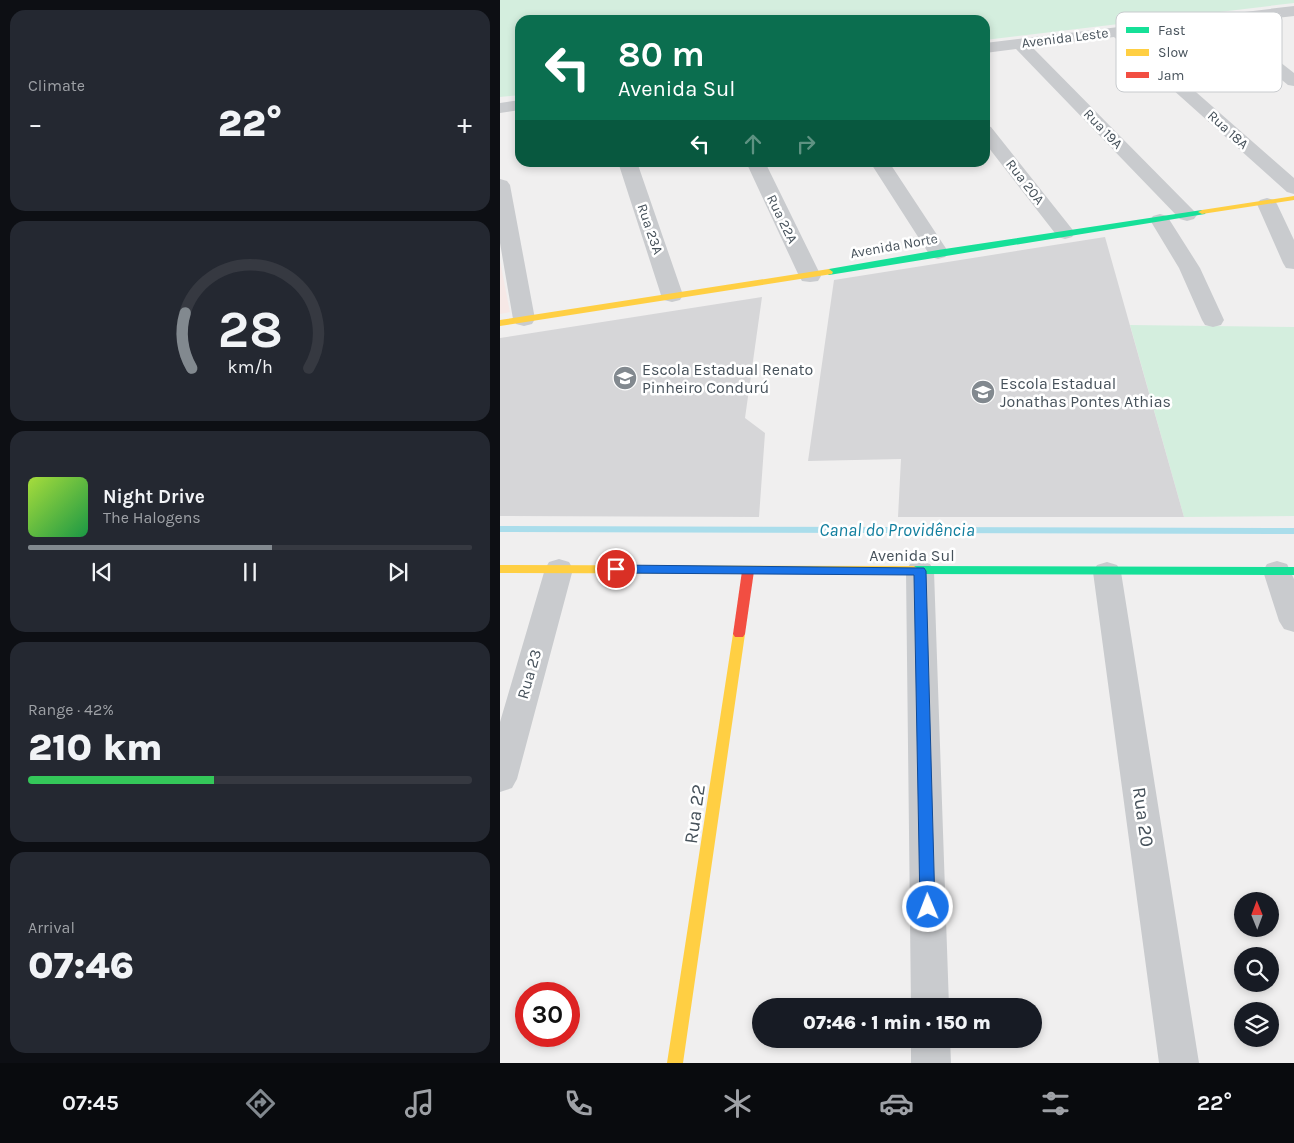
<!DOCTYPE html>
<html lang="en">
<head>
<meta charset="utf-8">
<style>
	:root { --surface:#171b24; --page:#242831; --text:#f1f3f6; --muted:#9ea1a6; --line:#363941; --accent:#82898f }
	body { margin:0; font-family:Karla,sans-serif; background:var(--page); color:var(--text); height:100vh; display:flex; flex-direction:column; font-size:19px; white-space:nowrap }
	* { box-sizing:border-box; margin:0 }
	p { font-size:16px; color:var(--muted) }
	.icon { flex:none; width:28px; height:28px; fill:none; stroke:currentColor; stroke-width:2; stroke-linecap:round; stroke-linejoin:round }
	.map { position:relative; flex:1; overflow:hidden }
	.drawer { display:flex; flex-direction:column; gap:10px; padding:10px; background:#0d0f14; width:500px }
	.drawer>* { flex:none }
	.banner { position:absolute; left:15px; top:15px; width:475px; height:152px; border-radius:15px; box-shadow:0 2px 8px #0003; background:#0b6e4f; color:#fff; overflow:hidden }
	.needle { width:32px; rotate:359deg }
	.buttons { position:absolute; left:734px; top:892px; display:grid; gap:10px }
	.buttons a { display:grid; place-items:center; width:45px; height:45px; border-radius:50%; background:var(--surface); box-shadow:0 2px 8px #0003; font-size:25px }
	.speed { position:absolute; left:15px; top:982px; display:flex; gap:10px; font-size:25px; font-weight:700; text-align:center }
	.speed>* { display:grid; place-content:center; width:65px; height:65px; border-radius:50%; background:var(--surface); box-shadow:0 2px 8px #0003; line-height:1 }
	.speed .limit { border:8px solid #d22; background:#fff; color:#111 }
	.pin { position:absolute; display:grid; place-items:center; width:42px; height:42px; color:#fff; margin:-21px; border:2px solid #fff; border-radius:50%; box-shadow:0 1px 5px #0007 }
	.me { position:absolute; width:55px; margin:-28px; rotate:359deg; stroke-linejoin:round; filter:drop-shadow(0 0 4px #0008) }
	.turn { display:flex; align-items:center; gap:18px; height:105px; padding:0 20px; font-size:22px }
	.turn .icon { width:65px; height:65px; stroke-width:2.5 }
	.turn b { display:block; font-size:35px; line-height:42px }
	.lanes { display:flex; align-items:center; height:48px; padding:0 20px; background:#0003; justify-content:center; gap:25px; direction:ltr }
	.lanes .off { opacity:.35 }
	.big { font-size:38px; font-weight:800; line-height:1.1 }
	.drawer .tile { flex:1; display:flex; flex-direction:column; justify-content:center; gap:8px; min-width:0; padding:0 18px; border-radius:15px; background:var(--page) }
	.drawer .dial { align-items:center; gap:0 }
	.dial svg { height:130px; overflow:visible; fill:none; stroke:var(--line); stroke-width:7; stroke-linecap:round; text-anchor:middle }
	.dial text { fill:var(--text); stroke:none }
	.song { display:flex; align-items:center; gap:15px }
	.cover { width:60px; height:60px; border-radius:8px; background:linear-gradient(135deg,hsl(80 70% 55%),hsl(140 70% 35%)) }
	.played { height:5px; border-radius:2px; background:linear-gradient(90deg,var(--accent) 55%,var(--line) 55%) }
	.keys { display:flex; justify-content:space-around; direction:ltr }
	.heat { display:flex; justify-content:space-between; align-items:center; font-size:28px; direction:ltr }
	.charge { height:8px; border-radius:4px; background:linear-gradient(90deg,#34c759 42%,var(--line) 0) }
	.trip { position:absolute; left:252px; top:998px; width:290px; height:50px; border-radius:25px; background:var(--surface); box-shadow:0 2px 8px #0003; font-weight:800; line-height:50px; text-align:center }
	.tabs { display:flex; height:80px; justify-content:space-around; align-items:center; background:#090b0e; color:var(--muted) }
	.tabs .icon { width:35px; height:35px }
	.tabs .selected { color:var(--accent) }
	.tabs b { font-size:22px; color:var(--text) }
	main { display:flex; flex:1; min-height:0 }
	.map>svg:first-child { display:block }
	.medical { fill:#f6e8e6 }
	.green { fill:#d4eede }
	.lines { fill:none; stroke-linecap:round; stroke-linejoin:round }
	.stream { fill:#aaddeb; fill-rule:evenodd }
	.building { fill:#d6d6d8 }
	.street { fill:#c9cbce; fill-rule:evenodd }
	.fast { fill:#16e098; fill-rule:evenodd }
	.slow { fill:#ffcf43; fill-rule:evenodd }
	.jam { fill:#f24e42; fill-rule:evenodd }
	.route { fill:#1a73e8; stroke:#114b97 }
	.labels { text-anchor:middle; dominant-baseline:central; stroke-width:5; stroke-linejoin:round; paint-order:stroke }
	.far-street-label { font-size:14px; fill:#47525b; stroke:#fff }
	.poi-label { font-size:16px; fill:#47525b; stroke:#fff; text-anchor:start }
	.street-label { font-size:16px; fill:#47525b; stroke:#fff }
	.water-label { font-size:18px; font-style:italic; fill:#117e9e; stroke:#fff }
	.near-street-label { font-size:19px; fill:#47525b; stroke:#fff }
	.key { fill:#fff; stroke:#c8cbce; stroke-width:1 }
	.key-label { font-size:14px; fill:#47525b }
</style>
</head>
<body>
<main>
<section class="drawer">
<div class="tile"><p>Climate</p>
<div class="heat"><a>−</a><b class="big">22°</b><a>+</a></div>
</div>
<div class="tile dial"><svg viewBox="0 0 100 80">
<path d="M14 69A42 42 0 1 1 86 69"/>
<path d="M14 69A42 42 0 0 1 10 35" stroke="#82898f"/>
<text x="50" y="56" font-size="32" font-weight="700">28</text>
<text x="50" y="72" font-size="11">km/h</text>
</svg></div>
<div class="tile">
<div class="song"><i class="cover"></i><div><b>Night Drive</b><p>The Halogens</p></div></div>
<div class="played"></div>
<div class="keys"><svg class="icon" aria-label="previous" viewBox="0 0 24 24"><path d="M18 5L8 12l10 7zM5 5v14"/></svg><svg class="icon" aria-label="pause" viewBox="0 0 24 24"><path d="M8 5v14M16 5v14"/></svg><svg class="icon" aria-label="next" viewBox="0 0 24 24"><path d="M6 5l10 7-10 7zM19 5v14"/></svg></div>
</div>
<div class="tile"><p>Range · 42%</p><b class="big">210 km</b><div class="charge"></div></div>
<div class="tile"><p>Arrival</p><b class="big">07:46</b></div>
</section>
<div class="map">
<svg width="794" height="1063" viewBox="0 0 794 1063">
	<rect width="100%" height="100%" fill="#f0efef"/>
	<path class="medical" d="M0 261 10 312 0 314Z"/>
	<path class="green" d="M0 0H794V3L485 40V20H20V95L0 97Z
		M630 325 794 327V516L684 517Z"/>
	<g class="lines">
		<path class="stream" d="M0 526 794 528V534L0 532Z"/>
	</g>
	<path class="building" d="M605 237 684 517H398L401 459 308 461 334 280Z
		M262 297 245 418 265 433 259 517 0 516V338Z"/>
	<g class="lines">
		<path class="street" d="M794 6V16L730 23 794 73V86L788 85 713 25 631 35 794 178V194L787 192 614 37 532 47 694 211 697 215 694 219 687 221 680 219 516 49 485 53V43Z
			M20 100V110L0 113V103Z
			M485 125 491 127 572 229 575 233 572 237 565 239 558 237 485 143Z
			M118 162H137L183 295 180 300 172 302 164 300 161 295Z
			M246 162H265L321 276 318 281 310 282 302 281 299 276Z
			M370 162H389L449 253 445 257 438 259 431 257Z
			M0 179 7 181 10 185 35 319 32 324 24 326 16 324 13 319 0 243Z
			M767 198 774 200 777 204 794 240V269L786 268 783 263 757 204 760 200Z
			M660 214 667 216 700 268 724 320 721 325 713 327 705 325 702 320 679 268 650 220 653 216Z
			M59 559 69 562 73 569 17 779 12 788 0 792V722L45 569 49 562Z
			M420 561 430 564 434 571 449 1006H411L406 571 410 564Z
			M777 561 787 564 794 579V632L784 629 779 621 763 571 767 564Z
			M607 562 617 565 621 572 699 1063H659L593 572 597 565Z
			M411 1039H450L451 1063H411Z"/>
		<path class="fast" d="M702 210 706 212 705 214 329 275 325 272 329 269 438 250Z
			M414 566 794 567V575L414 574 408 570Z"/>
		<path class="slow" d="M794 196V200L702 214 698 212 702 210Z
			M329 269 333 272 332 274 0 326V320Z
			M0 565 414 566 420 570 414 574 0 573Z
			M239 630 243 631 245 634 183 1063H167L233 634 235 631Z"/>
		<path class="jam" d="M248 567 254 571 245 634 243 637H235L233 634 242 571Z"/>
	</g>
	<path class="route" d="M116 565 424 568 426 571 435 907 433 912 428 914 423 912 420 907 414 575 116 573 110 569Z"/>
	<defs>
		<g id="school-disc" transform="scale(1.25)"><circle r="9.5" fill="#82898f" stroke="#fff"/><path d="M0-5L7-2L0 1L-7-2ZM-4 1L0 2.5L4 1V4Q0 6-4 4Z" fill="#fff"/></g>
	</defs>
	<g fill-rule="evenodd">
		<use href="#school-disc" x="125" y="378"/>
		<use href="#school-disc" x="483" y="392"/>
	</g>
	<g class="labels">
		<g class="far-street-label">
			<text transform="translate(565 38) rotate(-7)">Avenida Leste</text>
			<text transform="translate(603 129) rotate(46)">Rua 19A</text>
			<text transform="translate(728 130) rotate(42)">Rua 18A</text>
			<text transform="translate(525 182) rotate(52)">Rua 20A</text>
			<text transform="translate(282 219) rotate(64)">Rua 22A</text>
			<text transform="translate(150 229) rotate(71)">Rua 23A</text>
			<text transform="translate(394 246) rotate(-10)">Avenida Norte</text>
		</g>
		<g class="poi-label">
			<text x="142" y="369">Escola Estadual Renato<tspan x="142" dy="18">Pinheiro Condurú</tspan></text>
			<text x="500" y="383">Escola Estadual<tspan x="500" dy="18">Jonathas Pontes Athias</tspan></text>
		</g>
		<g class="street-label">
			<text x="412" y="555">Avenida Sul</text>
			<text transform="translate(29 674) rotate(-74)">Rua 23</text>
		</g>
		<g class="water-label">
			<text x="397" y="530">Canal do Providência</text>
		</g>
		<g class="near-street-label">
			<text transform="translate(195 814) rotate(-82)">Rua 22</text>
			<text transform="translate(643 817) rotate(82)">Rua 20</text>
		</g>
	</g>
	<rect x="616" y="12" width="166" height="80" rx="8" class="key"/>
	<rect x="626" y="27" width="23" height="6" fill="#16e098"/>
	<rect x="626" y="49" width="23" height="7" fill="#ffcf43"/>
	<rect x="626" y="72" width="23" height="6" fill="#f24e42"/>
	<g class="key-label">
		<text x="658" y="35">Fast</text>
		<text x="658" y="57">Slow</text>
		<text x="658" y="80">Jam</text>
	</g>
</svg>
<div class="buttons">
<a><svg class="needle" viewBox="-14 -14 28 28"><path d="M0-13l5 13h-10z" fill="#e53935"/><path d="M0 13l5-13h-10z" fill="#9ea1a6"/></svg></a>
<a><svg class="icon" aria-label="search" viewBox="0 0 24 24"><circle cx="10" cy="10" r="6"/><path d="M15 15l6 6"/></svg></a>
<a><svg class="icon" aria-label="layers" viewBox="0 0 24 24"><path d="M12 4l9 5-9 5-9-5zM3 14l9 5 9-5"/></svg></a>
</div>
<div class="speed"><div class="limit">30</div></div>
<div class="pin" style="left:116px;top:569px;background:#d93025"><svg class="icon" aria-label="arrive" viewBox="0 0 24 24"><path d="M6 21V4h12l-3 4 3 4H6"/></svg></div>
<svg class="me" style="left:428px;top:907px" viewBox="-20 -20 40 40"><circle r="17" fill="#1a73e8" stroke="#fff" stroke-width="3"/><path d="M0-11L8 9 0 5-8 9z" fill="#fff"/></svg>
<div class="trip">07:46 · 1 min · 150 m</div>
<div class="banner">
<div class="turn"><svg class="icon" aria-label="left" viewBox="0 0 24 24"><path d="M17 20v-9H6M10 6l-5 5 5 5"/></svg><div><b>80 m</b>Avenida Sul</div></div>
<div class="lanes"><svg class="icon" aria-label="left" viewBox="0 0 24 24"><path d="M17 20v-9H6M10 6l-5 5 5 5"/></svg><svg class="icon off" aria-label="ahead" viewBox="0 0 24 24"><path d="M12 20V5M6 11l6-6 6 6"/></svg><svg class="icon off" aria-label="right" viewBox="0 0 24 24"><path d="M7 20v-9h11M14 6l5 5-5 5"/></svg></div>
</div>
</div>
</main>
<nav class="tabs">
<b>07:45</b>
<svg class="icon selected" aria-label="directions" viewBox="0 0 24 24"><path d="M12 3l9 9-9 9-9-9zM9 14v-3h6M13 9l2 2-2 2"/></svg>
<svg class="icon" aria-label="music" viewBox="0 0 24 24"><path d="M9 18V5l10-2v13"/><circle cx="6" cy="18" r="3"/><circle cx="16" cy="16" r="3"/></svg>
<svg class="icon" aria-label="phone" viewBox="0 0 24 24"><path d="M5 4h4l2 5-3 2q2 4 5 5l2-3 5 2v4C11 20 4 13 5 4z"/></svg>
<svg class="icon" aria-label="climate" viewBox="0 0 24 24"><path d="M12 3v18M4 7l16 10M4 17L20 7"/></svg>
<svg class="icon" aria-label="car" viewBox="0 0 24 24"><path d="M5 17H2v-5l4-1 3-4h7l3 4 3 1v5h-3M9 17h6M6 11h13"/><circle cx="7" cy="17" r="2"/><circle cx="17" cy="17" r="2"/></svg>
<svg class="icon" aria-label="filters" viewBox="0 0 24 24"><path d="M4 7h16M4 17h16"/><circle cx="9" cy="7" r="2"/><circle cx="15" cy="17" r="2"/></svg>
<b>22°</b>
</nav>
</body>
</html>
